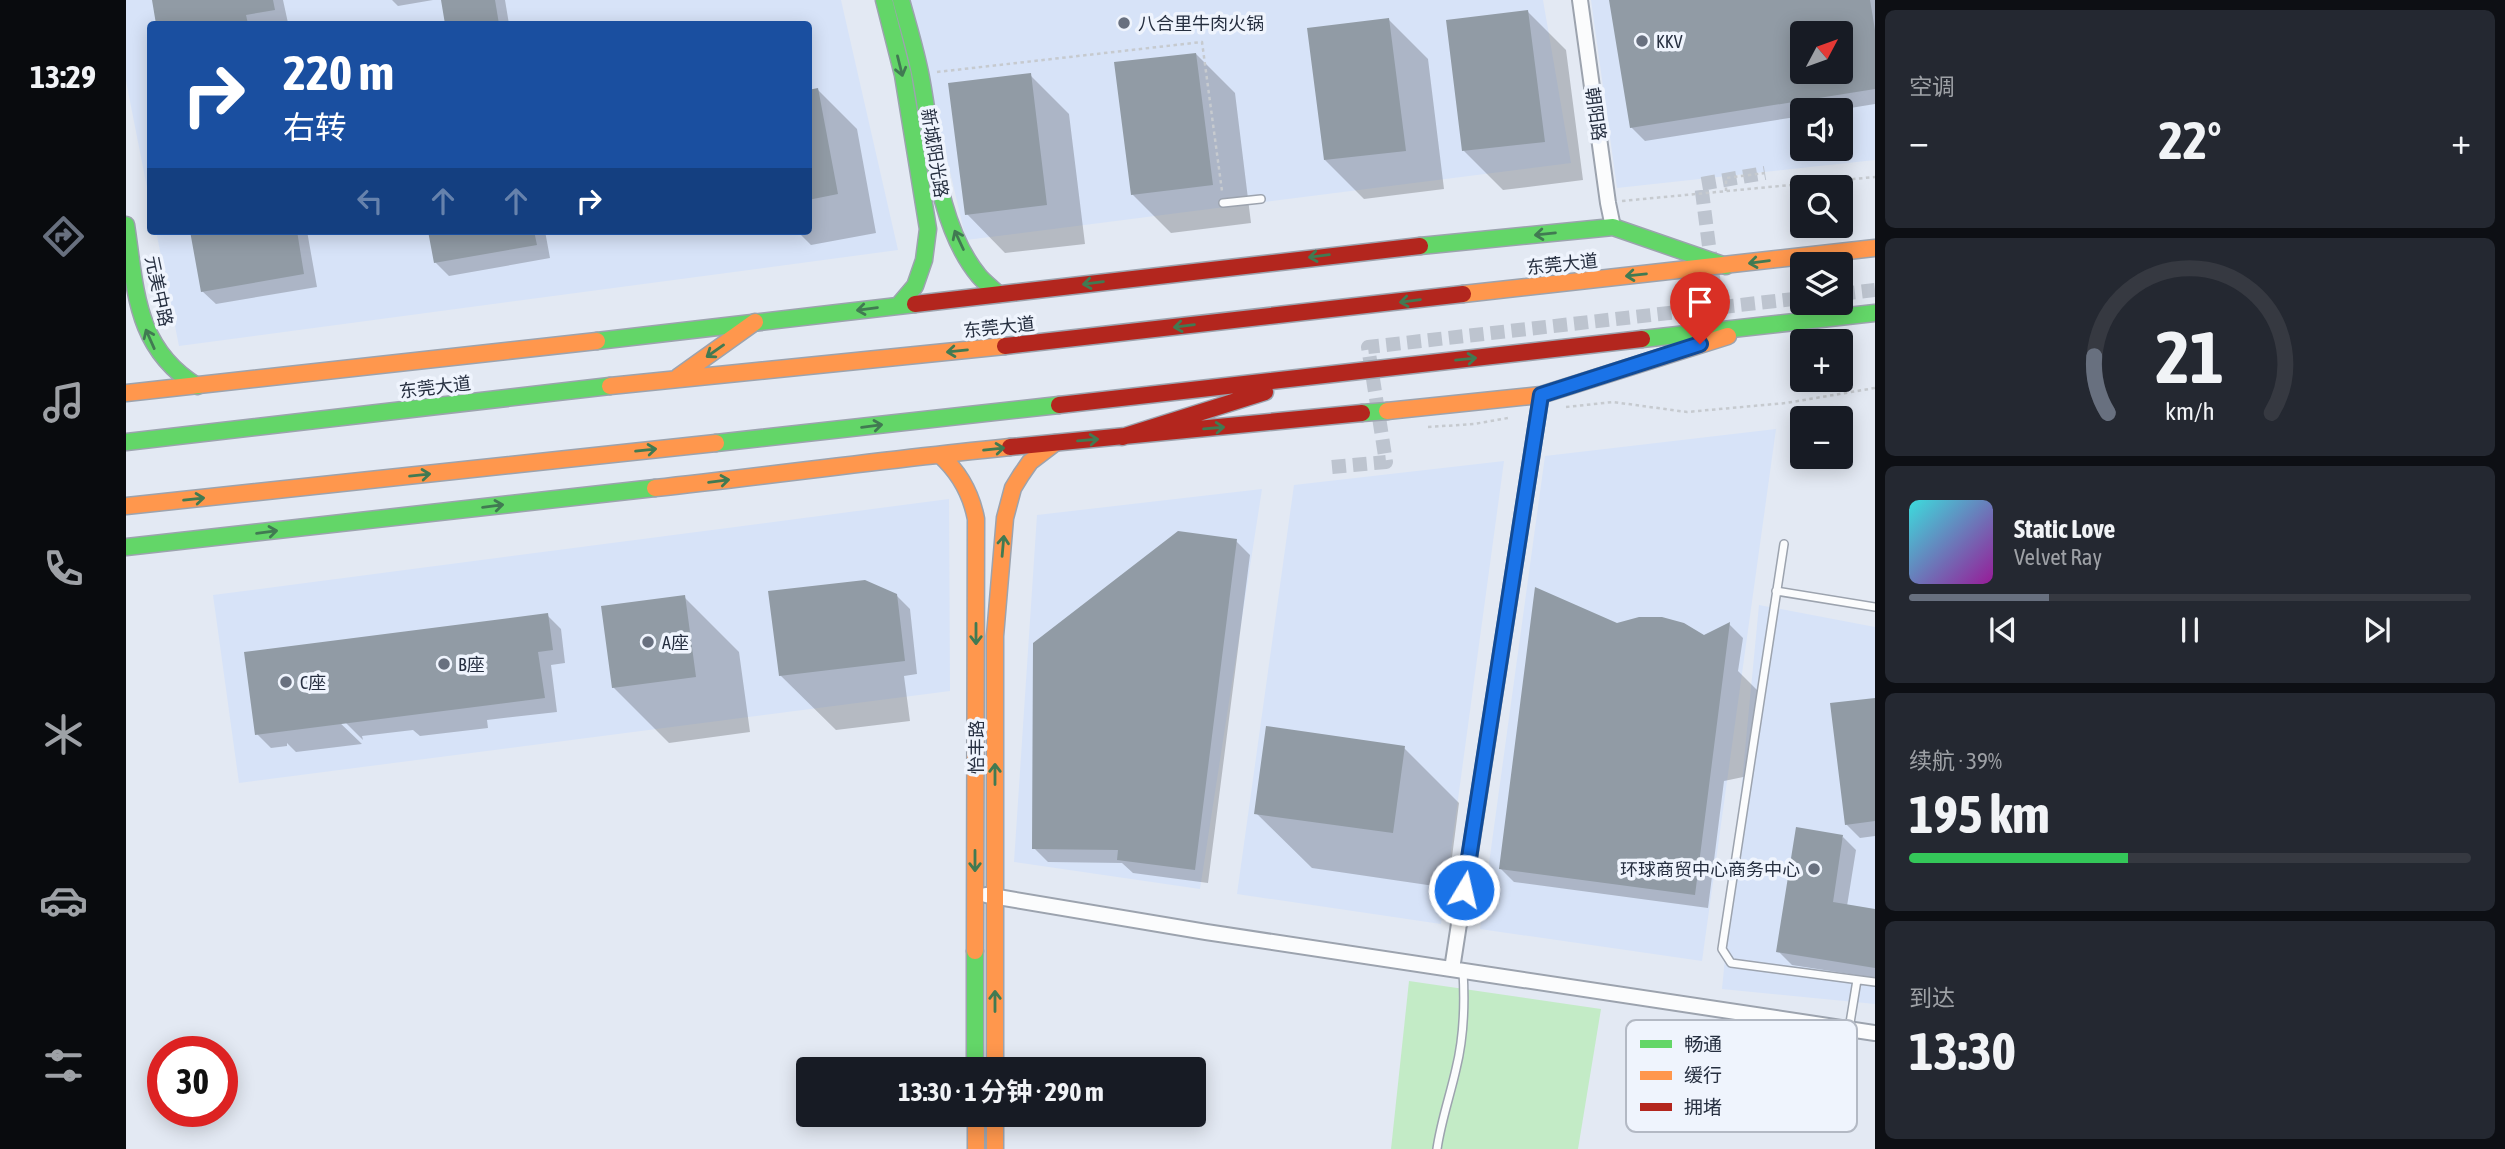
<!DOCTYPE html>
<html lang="zh">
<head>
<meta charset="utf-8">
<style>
	:root { --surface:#171b24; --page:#242831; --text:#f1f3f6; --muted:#9ea1a6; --line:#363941; --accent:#68707f }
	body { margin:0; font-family:"Asap Condensed","Noto Sans SC",sans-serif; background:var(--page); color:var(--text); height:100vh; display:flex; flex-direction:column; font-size:26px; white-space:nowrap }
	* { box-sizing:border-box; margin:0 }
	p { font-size:23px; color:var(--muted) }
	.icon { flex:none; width:38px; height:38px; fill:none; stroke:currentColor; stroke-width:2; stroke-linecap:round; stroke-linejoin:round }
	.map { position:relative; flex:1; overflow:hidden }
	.details { display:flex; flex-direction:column; gap:10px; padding:10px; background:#0d0f14; width:630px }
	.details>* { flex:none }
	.top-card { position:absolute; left:21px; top:21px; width:665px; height:214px; border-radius:7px; box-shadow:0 4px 18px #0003; background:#1a4fa0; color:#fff; overflow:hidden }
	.needle { width:46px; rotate:49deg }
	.fabs { position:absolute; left:1664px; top:21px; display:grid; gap:14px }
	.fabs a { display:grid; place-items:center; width:63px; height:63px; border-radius:7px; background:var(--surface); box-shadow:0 4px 18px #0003; font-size:35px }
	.speed { position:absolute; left:21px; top:1036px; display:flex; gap:14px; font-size:35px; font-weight:700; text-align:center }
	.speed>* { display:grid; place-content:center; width:91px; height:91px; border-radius:50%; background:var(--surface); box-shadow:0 4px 18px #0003; line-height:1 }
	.speed .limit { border:10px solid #d22; background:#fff; color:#111 }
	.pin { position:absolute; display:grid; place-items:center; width:60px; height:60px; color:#fff; margin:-72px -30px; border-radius:50% 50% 50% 0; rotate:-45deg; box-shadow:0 0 7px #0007 }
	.pin .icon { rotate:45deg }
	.me { position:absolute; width:77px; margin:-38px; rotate:9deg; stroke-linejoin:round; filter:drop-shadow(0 0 5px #0008) }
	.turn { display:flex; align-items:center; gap:24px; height:147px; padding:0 21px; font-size:32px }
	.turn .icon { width:91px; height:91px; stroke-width:2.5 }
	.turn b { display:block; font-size:49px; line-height:60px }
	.lanes { display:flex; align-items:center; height:66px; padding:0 21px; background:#0003; justify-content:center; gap:35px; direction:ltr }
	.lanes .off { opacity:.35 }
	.big { font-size:52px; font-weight:700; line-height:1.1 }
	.details .widget { flex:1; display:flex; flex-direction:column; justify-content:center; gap:10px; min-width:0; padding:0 24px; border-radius:10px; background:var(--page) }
	.details .dial { align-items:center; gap:0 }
	.dial svg { height:182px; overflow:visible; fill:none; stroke:var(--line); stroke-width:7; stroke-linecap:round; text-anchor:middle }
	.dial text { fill:var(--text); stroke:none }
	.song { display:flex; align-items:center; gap:21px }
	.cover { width:84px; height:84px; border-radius:10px; background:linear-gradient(135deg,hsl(180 70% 55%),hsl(300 70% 35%)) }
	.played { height:7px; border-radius:4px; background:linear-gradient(90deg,var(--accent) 25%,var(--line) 25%) }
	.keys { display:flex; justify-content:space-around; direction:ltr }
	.heat { display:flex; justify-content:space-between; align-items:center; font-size:38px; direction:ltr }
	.charge { height:10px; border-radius:5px; background:linear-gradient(90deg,#34c759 39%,var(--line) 0) }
	.trip { position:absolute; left:670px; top:1057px; width:410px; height:70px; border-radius:7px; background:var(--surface); box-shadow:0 4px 18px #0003; font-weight:700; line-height:70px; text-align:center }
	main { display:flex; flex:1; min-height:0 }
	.tabs { display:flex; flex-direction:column; width:126px; justify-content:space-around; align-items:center; background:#090b0e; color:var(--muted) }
	.tabs .icon { width:49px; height:49px }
	.tabs .on { color:var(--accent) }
	.tabs b { font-size:32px; color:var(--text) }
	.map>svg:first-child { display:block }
	.built { fill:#d7e3f8; fill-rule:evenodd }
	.green { fill:#c3ebc6 }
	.shadow { fill:#0003; fill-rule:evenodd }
	.building { fill:#919ba5; fill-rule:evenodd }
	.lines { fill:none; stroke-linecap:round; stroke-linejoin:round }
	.street-tunnel { stroke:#bdc4cf; stroke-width:14; stroke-dasharray:14 7; stroke-linecap:butt }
	.lane-casing { stroke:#9ca3ae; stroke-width:10 }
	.street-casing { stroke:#9ca3ae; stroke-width:18 }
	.fast-casing { stroke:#9ca3ae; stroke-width:19 }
	.slow-casing { stroke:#9ca3ae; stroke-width:19 }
	.jam-casing { stroke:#9ca3ae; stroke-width:19 }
	.path { stroke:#c6cacf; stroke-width:2.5; stroke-dasharray:3.5 3.5; stroke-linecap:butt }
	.lane { stroke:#fbfcfd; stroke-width:7 }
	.street { stroke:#fbfcfd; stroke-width:14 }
	.fast { stroke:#63d668; stroke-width:16 }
	.slow { stroke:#ff974d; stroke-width:16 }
	.jam { stroke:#b3261e; stroke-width:16 }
	.oneway { stroke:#417a52 }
	.route-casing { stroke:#114b97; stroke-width:18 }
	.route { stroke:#1a73e8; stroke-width:12 }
	.poi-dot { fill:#68707f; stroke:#eff4fd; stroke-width:2.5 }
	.labels { text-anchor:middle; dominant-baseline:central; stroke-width:7; stroke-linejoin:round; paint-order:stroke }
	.poi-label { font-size:18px; fill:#262f40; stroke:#eff4fd; text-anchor:start }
	.street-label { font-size:18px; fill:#262f40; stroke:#eff4fd }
	.key { fill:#eff4fd; stroke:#b3b9c4; stroke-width:2 }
	.key-label { font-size:19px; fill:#262f40 }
</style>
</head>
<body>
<main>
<nav class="tabs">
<b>13:29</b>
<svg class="icon on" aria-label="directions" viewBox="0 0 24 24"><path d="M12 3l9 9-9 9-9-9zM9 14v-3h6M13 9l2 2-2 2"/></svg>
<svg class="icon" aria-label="music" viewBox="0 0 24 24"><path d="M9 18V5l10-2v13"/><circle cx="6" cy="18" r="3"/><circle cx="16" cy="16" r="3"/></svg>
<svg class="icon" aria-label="phone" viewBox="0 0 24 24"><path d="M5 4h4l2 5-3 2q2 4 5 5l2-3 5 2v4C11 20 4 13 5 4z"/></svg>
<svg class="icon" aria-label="climate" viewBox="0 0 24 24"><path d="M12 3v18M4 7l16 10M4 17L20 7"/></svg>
<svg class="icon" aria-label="car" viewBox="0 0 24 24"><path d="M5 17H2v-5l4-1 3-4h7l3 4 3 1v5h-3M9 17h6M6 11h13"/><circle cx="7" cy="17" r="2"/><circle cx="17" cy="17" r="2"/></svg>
<svg class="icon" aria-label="filters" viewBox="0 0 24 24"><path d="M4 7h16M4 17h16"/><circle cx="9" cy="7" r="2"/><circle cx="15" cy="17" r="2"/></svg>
</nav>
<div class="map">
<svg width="1749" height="1149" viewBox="0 0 1749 1149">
	<rect width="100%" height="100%" fill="#e3e9f3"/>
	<path class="built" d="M0 0H715L772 250 53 346 30 231H682V24H24V203L0 81Z
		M784 0H1417L1445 163 840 240Z
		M1465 0H1749V160L1491 188ZM1676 33H1715V72H1676ZM1676 110H1715V149H1676Z
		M1650 429 1576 961 1354 929 1419 456Z
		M1378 461 1315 924 1111 894 1168 485Z
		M1136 489 1074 889 888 862 911 515Z
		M823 499 824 691 113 783 87 595Z
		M1633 605 1749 627V1004L1596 989Z"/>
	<path class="green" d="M1283 981 1475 1009 1452 1149H1265Z"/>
	<path class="shadow" d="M27 0H157L162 23 32 24Z
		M266 0H307L272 6Z
		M317 0H379L383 24H321Z
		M1484 0H1749V104L1712 110H1676V116L1519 141 1505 127ZM1676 33H1715V72H1676Z
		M1401 11 1440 50 1457 180 1377 190 1338 151Z
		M1263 20 1302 59 1318 189 1238 199 1199 160Z
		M1070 54 1109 93 1125 223 1045 233 1006 194Z
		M904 75 943 114 959 244 879 253 841 214Z
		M692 90 731 129 750 233 685 245 671 231H682V91Z
		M66 231H181L191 287 90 304 76 291Z
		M304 231H419L424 258 323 276 309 262Z
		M1110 541 1124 555 1082 883 1007 873 996 863 922 862 908 848Z
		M770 595 784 609 791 674 778 676 784 721 710 730 654 675Z
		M558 597 613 652 624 732 543 743 487 687Z
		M421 615 435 629 439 663 425 665 431 712 361 720 362 728 294 736 287 730 236 736 237 740 213 716 210 719 236 744 170 752 161 743V746L145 748 131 734Z
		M1603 624 1617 638 1612 671 1633 692V735L1622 776 1598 781 1582 908 1388 882 1375 869 1491 625 1577 636Z
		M1749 699V836L1734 838 1720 824Z
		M1278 748 1333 803 1322 888 1186 868 1130 813Z
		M1717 837 1730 850 1721 906 1749 911V978L1666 965 1652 951Z"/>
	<path class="building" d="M26 0H147L149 10 120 15 122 24H30Z
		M315 0H369L373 24H319Z
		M1483 0H1744L1749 30V89L1504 128ZM1676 33H1715V72H1676Z
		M1402 10 1419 142 1336 151 1320 20Z
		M1263 18 1280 151 1198 160 1181 28Z
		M1070 53 1087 185 1005 195 988 62Z
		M905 73 921 205 839 215 822 83Z
		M692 88 712 194 682 200V90Z
		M64 231H171L178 274 75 292Z
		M302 231H408L411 245 308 263Z
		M1052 531 1111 539 1069 870 991 860 992 850 906 849 907 643Z
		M739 580 771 594 779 661 653 676 642 591Z
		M1409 587 1491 623 1513 617H1536L1558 623 1578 635 1604 622 1569 895 1373 869Z
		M559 595 570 677 486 688 475 606Z
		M422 613 427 650 412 652 419 698 129 735 118 652Z
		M1749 698V821L1719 825 1704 703Z
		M1140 726 1279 746 1267 833 1128 814Z
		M1670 827 1717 835 1707 902 1749 909V968L1650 952Z"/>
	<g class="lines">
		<path class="street-tunnel" d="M1715 294 1749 290
			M1591 308 1575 184 1639 173
			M1206 467 1260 462 1242 347 1676 298"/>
		<g class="lane-casing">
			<path id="lane" d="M1097 203 1135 199
				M1658 544 1596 949 1605 963 1749 982
				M1650 591 1749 607
				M1723 1029 1731 980
				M1311 1149C1315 1121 1324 1096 1330 1069 1338 1037 1339 1004 1337 971"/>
		</g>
		<g class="street-casing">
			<path id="street" d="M1454 0 1482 203 1487 227
				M860 895 1080 932 1749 1033
				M1326 969 1415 395"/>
		</g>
		<g class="fast-casing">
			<path id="fast" d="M758 0 777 75 802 229 798 260 789 286 772 306
				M775 0C782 26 790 51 795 78 807 141 810 224 853 276 858 282 866 288 872 294
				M0 225C10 290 9 348 71 386
				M1294 246 1487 227 1600 266
				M1516 339 1749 313
				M471 341 789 304
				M1236 413 1261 411
				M0 442 484 386
				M590 443 933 405
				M0 547 529 488
				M849 1069V951"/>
		</g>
		<g class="slow-casing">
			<path id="slow" d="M1337 294 1749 248
				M552 377 629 322
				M484 386 879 346
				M0 393 471 341
				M1261 411 1415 395 1602 336
				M814 455C834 473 845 493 850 519L849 951
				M529 488C647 475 765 459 884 447
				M0 506 590 443
				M869 1069V636L879 518 887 488 895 475 904 462 929 443
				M850 1115V1149
				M869 1115V1149"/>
		</g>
		<g class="jam-casing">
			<path id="jam" d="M789 304 1294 246
				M879 346 1337 294
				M933 405 1516 339
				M996 437 1139 392
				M884 447 1236 413"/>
		</g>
		<path class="path" d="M811 72 1076 42 1096 191
			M1600 191V178L1639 173
			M1496 201 1749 177
			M1440 407 1487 402 1561 412 1660 403 1749 388
			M1302 427 1348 424 1382 418"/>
		<use href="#lane" class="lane"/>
		<use href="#street" class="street"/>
		<use href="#fast" class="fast"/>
		<use href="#slow" class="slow"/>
		<use href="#jam" class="jam"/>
	</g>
	<defs><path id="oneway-shaft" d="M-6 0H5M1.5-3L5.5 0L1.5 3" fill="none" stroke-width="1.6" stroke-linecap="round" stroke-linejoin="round" transform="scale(1.75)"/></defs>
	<g class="oneway">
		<use href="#oneway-shaft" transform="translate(774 66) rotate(76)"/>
		<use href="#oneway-shaft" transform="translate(1419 234) rotate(174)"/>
		<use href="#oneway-shaft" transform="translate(833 240) rotate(-115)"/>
		<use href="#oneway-shaft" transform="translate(1193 256) rotate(173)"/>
		<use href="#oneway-shaft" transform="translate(1633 262) rotate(173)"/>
		<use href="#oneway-shaft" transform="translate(1510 275) rotate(174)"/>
		<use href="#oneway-shaft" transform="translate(967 283) rotate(173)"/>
		<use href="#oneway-shaft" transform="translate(1284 301) rotate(173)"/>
		<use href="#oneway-shaft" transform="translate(741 309) rotate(173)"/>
		<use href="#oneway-shaft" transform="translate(1058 326) rotate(173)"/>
		<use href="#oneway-shaft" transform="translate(24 339) rotate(-114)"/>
		<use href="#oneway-shaft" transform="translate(589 351) rotate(145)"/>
		<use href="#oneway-shaft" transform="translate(831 351) rotate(174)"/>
		<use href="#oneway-shaft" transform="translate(1340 359) rotate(-6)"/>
		<use href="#oneway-shaft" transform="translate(746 426) rotate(-7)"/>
		<use href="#oneway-shaft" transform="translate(1088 428) rotate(-5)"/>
		<use href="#oneway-shaft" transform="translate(962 440) rotate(-5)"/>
		<use href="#oneway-shaft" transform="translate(868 449) rotate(-6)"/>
		<use href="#oneway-shaft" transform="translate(520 450) rotate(-6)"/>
		<use href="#oneway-shaft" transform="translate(294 475) rotate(-6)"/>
		<use href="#oneway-shaft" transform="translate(593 481) rotate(-7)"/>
		<use href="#oneway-shaft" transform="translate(68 499) rotate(-6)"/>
		<use href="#oneway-shaft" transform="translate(367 506) rotate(-7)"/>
		<use href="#oneway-shaft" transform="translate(141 532) rotate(-7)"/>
		<use href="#oneway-shaft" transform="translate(877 546) rotate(-85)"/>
		<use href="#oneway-shaft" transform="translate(850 634) rotate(90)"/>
		<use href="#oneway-shaft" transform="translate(869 774) rotate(-90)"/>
		<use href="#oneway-shaft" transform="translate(849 861) rotate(90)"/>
		<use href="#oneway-shaft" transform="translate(869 1001) rotate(-90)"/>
	</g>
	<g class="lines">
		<g class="route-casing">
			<path id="route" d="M1338 890 1415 395 1574 344"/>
		</g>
		<use href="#route" class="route"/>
	</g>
	<g class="poi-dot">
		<circle cx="998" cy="23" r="7"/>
		<circle cx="1516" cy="41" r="7"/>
		<circle cx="522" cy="642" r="7"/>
		<circle cx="318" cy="664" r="7"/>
		<circle cx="160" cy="682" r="7"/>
		<circle cx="1688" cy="869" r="7"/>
	</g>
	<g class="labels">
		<g class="poi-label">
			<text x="1012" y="23">八合里牛肉火锅</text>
			<text x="1530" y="41">KKV</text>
			<text x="536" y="642">A座</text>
			<text x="332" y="664">B座</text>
			<text x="174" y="682">C座</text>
			<text x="1674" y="869" text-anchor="end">环球商贸中心商务中心</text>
		</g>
		<g class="street-label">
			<text transform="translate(1470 114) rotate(82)">朝阳路</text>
			<text transform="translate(809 153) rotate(81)">新城阳光路</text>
			<text transform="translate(1436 264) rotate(-6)">东莞大道</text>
			<text transform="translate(33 291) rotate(78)">元美中路</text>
			<text transform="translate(873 327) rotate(-6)">东莞大道</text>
			<text transform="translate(309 387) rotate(-7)">东莞大道</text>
			<text transform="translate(850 747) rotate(-90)">怡丰路</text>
		</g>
	</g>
	<rect x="1500" y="1020" width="231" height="112" rx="10" class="key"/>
	<rect x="1514" y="1040" width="32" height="8" fill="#63d668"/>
	<rect x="1514" y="1071" width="32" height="9" fill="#ff974d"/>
	<rect x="1514" y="1103" width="32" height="8" fill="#b3261e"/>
	<g class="key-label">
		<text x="1558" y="1051">畅通</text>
		<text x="1558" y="1082">缓行</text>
		<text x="1558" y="1114">拥堵</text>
	</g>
</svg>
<div class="fabs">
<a><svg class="needle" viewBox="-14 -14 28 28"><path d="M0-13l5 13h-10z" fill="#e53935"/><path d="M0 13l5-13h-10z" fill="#9ea1a6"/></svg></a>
<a><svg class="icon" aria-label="sound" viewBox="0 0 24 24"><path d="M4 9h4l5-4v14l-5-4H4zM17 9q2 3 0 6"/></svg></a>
<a><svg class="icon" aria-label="search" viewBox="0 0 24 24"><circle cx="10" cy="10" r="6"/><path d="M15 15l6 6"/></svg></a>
<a><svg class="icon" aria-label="layers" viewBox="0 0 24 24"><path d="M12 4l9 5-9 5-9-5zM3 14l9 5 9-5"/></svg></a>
<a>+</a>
<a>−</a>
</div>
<div class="speed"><div class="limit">30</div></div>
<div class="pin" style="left:1574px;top:344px;background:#d93025"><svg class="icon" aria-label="arrive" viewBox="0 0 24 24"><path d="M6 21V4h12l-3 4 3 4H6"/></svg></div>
<svg class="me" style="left:1338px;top:890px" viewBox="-20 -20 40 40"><circle r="17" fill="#1a73e8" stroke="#fff" stroke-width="3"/><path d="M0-11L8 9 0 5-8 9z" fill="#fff"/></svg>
<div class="trip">13:30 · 1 分钟 · 290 m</div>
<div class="top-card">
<div class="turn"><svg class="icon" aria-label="right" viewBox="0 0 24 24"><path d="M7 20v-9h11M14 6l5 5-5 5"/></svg><div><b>220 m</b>右转</div></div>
<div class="lanes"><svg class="icon off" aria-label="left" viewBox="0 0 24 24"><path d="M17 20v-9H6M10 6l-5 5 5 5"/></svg><svg class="icon off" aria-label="ahead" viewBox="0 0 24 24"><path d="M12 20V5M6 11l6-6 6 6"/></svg><svg class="icon off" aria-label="ahead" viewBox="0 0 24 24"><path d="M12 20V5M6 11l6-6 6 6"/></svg><svg class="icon" aria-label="right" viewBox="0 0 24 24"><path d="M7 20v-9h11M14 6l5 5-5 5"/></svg></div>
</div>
</div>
<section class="details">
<div class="widget"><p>空调</p>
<div class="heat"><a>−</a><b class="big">22°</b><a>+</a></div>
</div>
<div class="widget dial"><svg viewBox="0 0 100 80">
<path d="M14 69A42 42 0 1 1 86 69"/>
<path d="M14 69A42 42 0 0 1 8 44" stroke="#68707f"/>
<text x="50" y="56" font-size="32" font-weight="700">21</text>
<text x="50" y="72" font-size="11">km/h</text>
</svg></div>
<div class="widget">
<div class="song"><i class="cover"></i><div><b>Static Love</b><p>Velvet Ray</p></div></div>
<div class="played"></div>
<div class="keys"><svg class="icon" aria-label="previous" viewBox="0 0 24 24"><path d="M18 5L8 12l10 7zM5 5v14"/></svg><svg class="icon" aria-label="pause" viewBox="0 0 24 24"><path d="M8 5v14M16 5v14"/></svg><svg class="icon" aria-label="next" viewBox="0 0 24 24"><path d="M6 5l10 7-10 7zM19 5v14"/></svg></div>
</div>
<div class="widget"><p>续航 · 39%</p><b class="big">195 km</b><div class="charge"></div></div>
<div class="widget"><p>到达</p><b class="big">13:30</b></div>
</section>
</main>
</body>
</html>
